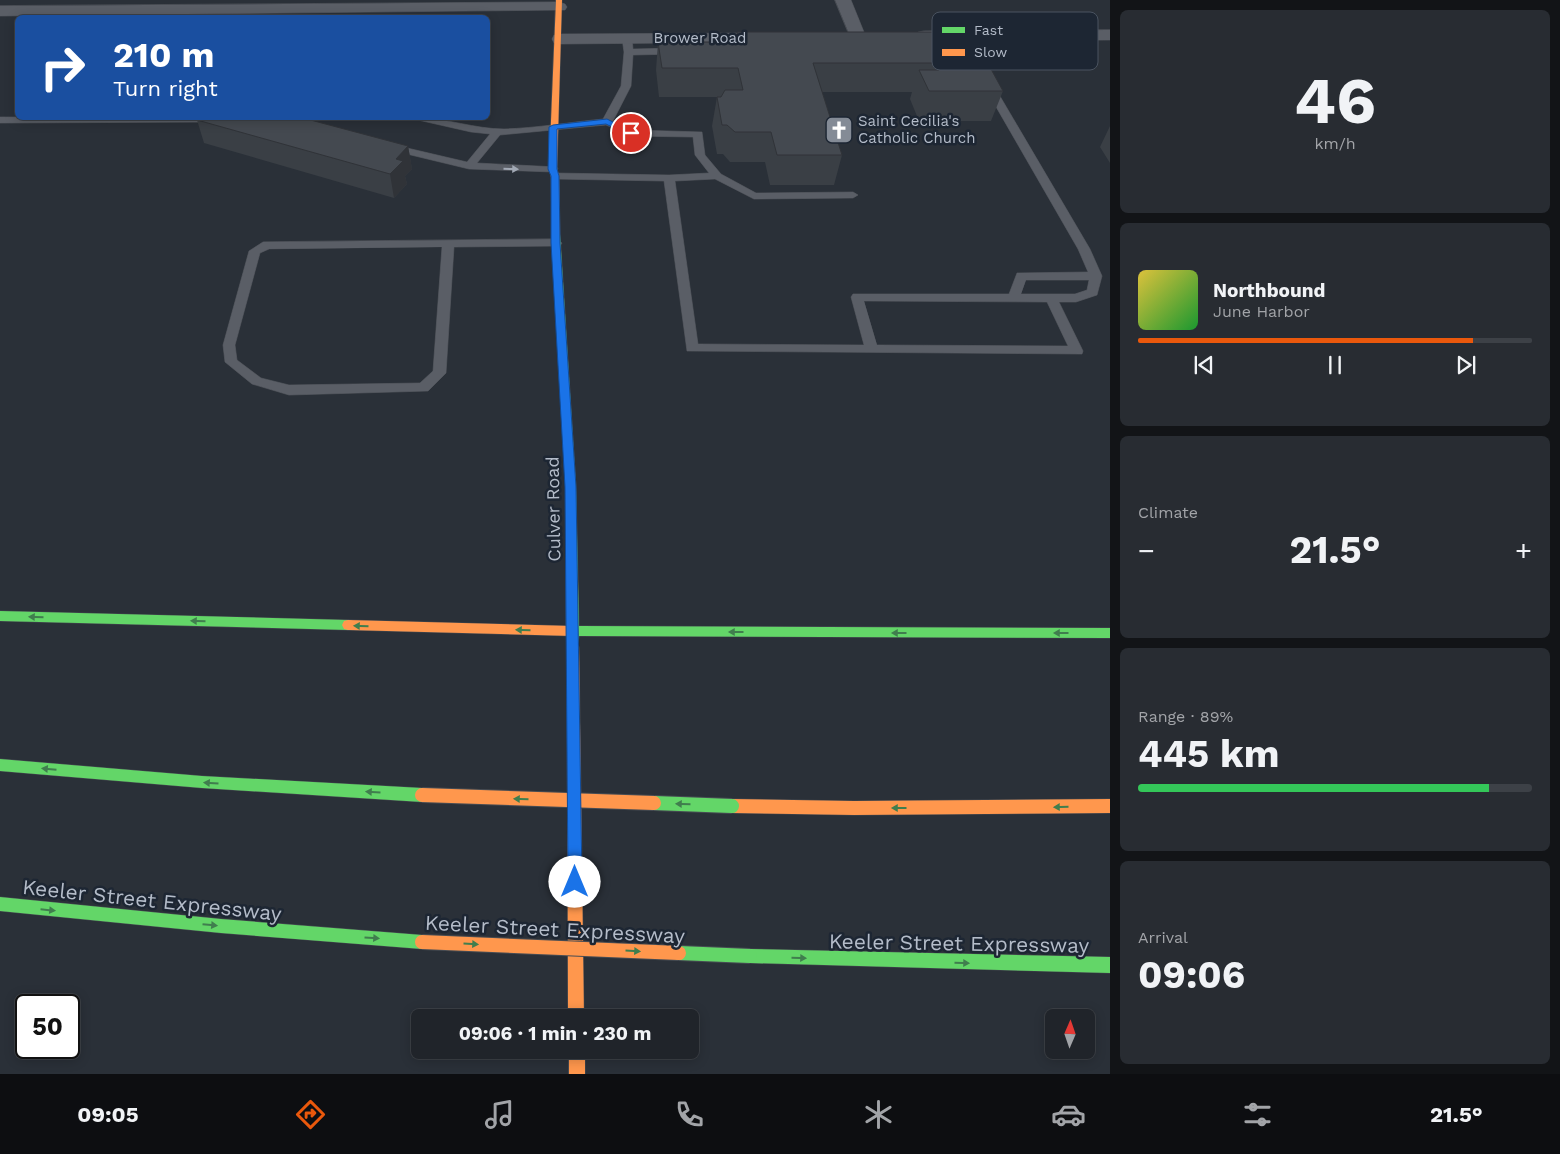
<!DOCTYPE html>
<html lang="en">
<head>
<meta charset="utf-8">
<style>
	:root { --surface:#20242a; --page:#282c32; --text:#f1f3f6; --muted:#a2a4a8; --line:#3d4147; --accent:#ea580c }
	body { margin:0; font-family:"Work Sans",sans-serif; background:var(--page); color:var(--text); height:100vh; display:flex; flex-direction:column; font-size:19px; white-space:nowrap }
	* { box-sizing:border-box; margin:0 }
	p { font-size:16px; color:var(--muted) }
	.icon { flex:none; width:28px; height:28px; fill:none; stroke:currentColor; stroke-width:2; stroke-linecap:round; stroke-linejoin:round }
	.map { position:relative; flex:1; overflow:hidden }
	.side { display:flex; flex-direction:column; gap:10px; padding:10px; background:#121417; width:450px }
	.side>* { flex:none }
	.top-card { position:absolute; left:15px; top:15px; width:475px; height:105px; border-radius:8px; box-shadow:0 2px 12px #0003,0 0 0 1px var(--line); background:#1a4fa0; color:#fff; overflow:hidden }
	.needle { width:32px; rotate:2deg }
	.controls { position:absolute; left:1045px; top:1009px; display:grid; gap:10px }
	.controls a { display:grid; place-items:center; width:50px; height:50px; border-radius:8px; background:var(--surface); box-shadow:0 2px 12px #0003,0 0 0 1px var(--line); font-size:25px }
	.speed { position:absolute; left:15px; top:994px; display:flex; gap:10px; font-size:25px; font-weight:700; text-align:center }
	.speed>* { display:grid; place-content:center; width:65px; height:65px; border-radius:50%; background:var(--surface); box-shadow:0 2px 12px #0003,0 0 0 1px var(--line); line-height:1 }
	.speed .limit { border:2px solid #111; border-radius:8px; background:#fff; color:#111 }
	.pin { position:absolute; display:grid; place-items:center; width:42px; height:42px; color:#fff; margin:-21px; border:2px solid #fff; border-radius:50%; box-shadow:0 1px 5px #0007 }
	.me { position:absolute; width:55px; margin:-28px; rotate:0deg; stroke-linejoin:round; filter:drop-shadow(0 0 4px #0008) }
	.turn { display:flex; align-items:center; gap:18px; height:105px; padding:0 15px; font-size:22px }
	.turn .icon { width:65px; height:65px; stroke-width:2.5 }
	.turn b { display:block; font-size:35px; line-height:42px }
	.big { font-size:38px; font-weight:700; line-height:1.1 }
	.side .tile { flex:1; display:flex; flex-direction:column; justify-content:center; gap:8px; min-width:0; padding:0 18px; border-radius:8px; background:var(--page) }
	.side .dial { align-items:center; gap:0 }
	.dial b { font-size:65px; line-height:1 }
	.song { display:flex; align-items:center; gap:15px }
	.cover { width:60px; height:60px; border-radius:8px; background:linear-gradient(135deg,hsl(50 70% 55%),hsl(130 70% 35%)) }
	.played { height:5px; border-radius:2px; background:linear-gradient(90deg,var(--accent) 85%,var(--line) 85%) }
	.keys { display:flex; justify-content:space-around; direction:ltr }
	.heat { display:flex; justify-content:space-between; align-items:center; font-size:28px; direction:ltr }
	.charge { height:8px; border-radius:4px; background:linear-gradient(90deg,#34c759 89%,var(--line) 0) }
	.trip { position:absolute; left:411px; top:1009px; width:288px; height:50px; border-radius:8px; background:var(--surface); box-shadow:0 2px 12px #0003,0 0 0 1px var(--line); font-weight:700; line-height:50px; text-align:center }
	.tab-bar { display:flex; height:80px; justify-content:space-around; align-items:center; background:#0d0e11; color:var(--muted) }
	.tab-bar .icon { width:35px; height:35px }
	.tab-bar .active { color:var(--accent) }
	.tab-bar b { font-size:22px; color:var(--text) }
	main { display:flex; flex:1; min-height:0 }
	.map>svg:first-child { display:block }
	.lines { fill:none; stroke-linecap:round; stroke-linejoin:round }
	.lane-casing { stroke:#484c53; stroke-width:1 }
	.street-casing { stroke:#484c53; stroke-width:1 }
	.fast-casing { stroke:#484c53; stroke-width:1 }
	.slow-casing { stroke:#484c53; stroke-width:1 }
	.lane { fill:#5a5e66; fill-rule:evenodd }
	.street { fill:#5a5e66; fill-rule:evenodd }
	.fast { fill:#63d668; fill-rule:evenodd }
	.slow { fill:#ff974d; fill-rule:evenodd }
	.fast-bridge-casing { stroke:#474c53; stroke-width:16; stroke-linecap:butt }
	.slow-bridge-casing { stroke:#474c53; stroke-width:16; stroke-linecap:butt }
	.fast-bridge { stroke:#63d668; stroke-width:14 }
	.slow-bridge { stroke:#ff974d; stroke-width:14 }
	.wall { fill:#3a3f45 }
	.shaded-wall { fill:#303338 }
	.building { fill:#444950; stroke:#303338 }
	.oneway { fill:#a2a9b5 }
	.oneway2 { fill:#407e4e }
	.route { fill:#1a73e8; stroke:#114b97 }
	.labels { text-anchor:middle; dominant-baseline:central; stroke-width:5; stroke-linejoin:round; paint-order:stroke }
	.far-street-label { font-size:15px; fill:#b4bcc9; stroke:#1d2633 }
	.far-poi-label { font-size:15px; fill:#b4bcc9; stroke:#1d2633; text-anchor:start }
	.street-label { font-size:18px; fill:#b4bcc9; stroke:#1d2633 }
	.near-street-label { font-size:21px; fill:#b4bcc9; stroke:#1d2633 }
	.key { fill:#1d2633; stroke:#4a5360; stroke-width:1 }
	.key-label { font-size:14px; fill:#b4bcc9 }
</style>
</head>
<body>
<main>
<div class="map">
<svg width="1110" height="1074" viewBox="0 0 1110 1074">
	<rect width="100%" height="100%" fill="#2a3038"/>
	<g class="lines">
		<g class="lane-casing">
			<path id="lane" d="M627 35 632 38 633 49 676 48 681 51 676 54 633 55 631 86 613 121 633 130 702 132 705 155 721 174 756 193 853 192 858 195 853 198 754 199 715 179 675 181 698 344 864 345 851 297 853 294H1009L1017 273 1088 272 1078 249 984 86 989 83 994 86 1090 249 1102 276 1097 295 1076 302H1059L1083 351 1082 354 687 351 664 181 555 179 550 176 555 173 669 175 709 173 695 155 693 137 631 136 606 125 500 135 477 163 557 167 558 169 553 172 469 169 386 149 385 147 390 144 467 162 490 134 471 132 418 120 417 118C447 118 475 129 504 129 537 128 571 122 603 119L621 86 624 52 622 38ZM1026 280H1089L1087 290 1075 294H1021ZM864 301 1047 302 1068 346 877 345Z
				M0 117 222 118 223 119 218 122 0 123Z
				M556 239 562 243 560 246 454 247 446 373 428 391 289 395 252 384 225 362 223 345 249 251 263 242ZM442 247 433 371 420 383 289 385 261 378 237 360 235 345 260 253 269 249Z"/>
		</g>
		<g class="street-casing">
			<path id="street" d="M835 0H851L866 37 864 41H852Z
				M559 2 565 4 567 7 565 10 0 16V6Z
				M1110 30V40L924 41 918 40 916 36 918 32 924 31Z
				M773 33 779 34 781 38 779 42 560 44 554 43 552 39 554 35 560 34Z"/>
		</g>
		<g class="fast-casing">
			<path id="fast" d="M556 231 560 234 576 487 579 626 1110 628V638L579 636 577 651 573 652 569 651 566 631V487L552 234Z
				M0 611 348 620 352 621 354 625 352 629 348 630 0 621Z
				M0 759 202 776 422 788 427 790 429 795 427 800 422 802 202 788 0 771Z
				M0 897 221 919 422 935 427 937 429 942 427 947 422 949 221 933 0 911Z
				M750 949 1110 957V973L750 963 745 961 743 956 745 951Z"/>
		</g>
		<g class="slow-casing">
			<path id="slow" d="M556 0H562L557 169 559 176 560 234 556 237 552 234 551 176 549 169Z
				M348 620 572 626 576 627 578 631 576 635 572 636 348 630 344 629 342 625 344 621Z
				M573 642 577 643 579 647 584 1018H568L567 647 569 643Z
				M732 799 854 801 1110 799V813L854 815 732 813 727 811 725 806 727 801Z
				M569 1050H585V1074H569Z"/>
		</g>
		<use href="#lane" class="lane"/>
		<use href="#street" class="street"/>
		<use href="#fast" class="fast"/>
		<use href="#slow" class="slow"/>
		<g class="fast-bridge-casing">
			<path id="fast-bridge" d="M654 803 732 806
				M679 953 750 956"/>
		</g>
		<g class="slow-bridge-casing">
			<path id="slow-bridge" d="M422 795 654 803
				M422 942 679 953"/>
		</g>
		<use href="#fast-bridge" class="fast-bridge"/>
		<use href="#slow-bridge" class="slow-bridge"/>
	</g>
	<path class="wall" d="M737 32 969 49 1003 91 991 121H919L910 99 912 92H822L842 155 834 185H770L765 162H730L723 154H717L712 126 717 97H721H659L656 70 658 42H735Z
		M197 120 408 146 412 169 405 176 407 184 394 198 204 143Z
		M1110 126V163L1100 147Z"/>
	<path class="shaded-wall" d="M408 146 412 169 405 176 407 184 394 198 390 174 396 159Z"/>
	<path class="building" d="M737 32H960L969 49H980L1003 91H929L919 70H939L937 63H813L842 155H777L771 132H735L727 125H722L717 97H721L725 90H743L738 68H662L658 42H739Z
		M200 118H303L408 146 396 159 403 161 390 174 197 120Z"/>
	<defs><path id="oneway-solid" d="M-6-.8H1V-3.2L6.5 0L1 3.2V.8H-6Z" transform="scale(1.25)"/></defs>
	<use class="oneway" href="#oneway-solid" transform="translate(511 169) rotate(1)"/>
	<g class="oneway2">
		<use href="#oneway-solid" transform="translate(36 617) rotate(-178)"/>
		<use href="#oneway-solid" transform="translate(198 621) rotate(-178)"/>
		<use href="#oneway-solid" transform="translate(361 626) rotate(-178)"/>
		<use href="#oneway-solid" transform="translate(523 630) rotate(-178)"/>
		<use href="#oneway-solid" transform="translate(736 632) rotate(-180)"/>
		<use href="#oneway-solid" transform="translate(899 633) rotate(-180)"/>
		<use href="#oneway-solid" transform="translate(1061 633) rotate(-180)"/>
		<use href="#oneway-solid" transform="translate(49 769) rotate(-175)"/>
		<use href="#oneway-solid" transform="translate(211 783) rotate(-176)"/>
		<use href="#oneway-solid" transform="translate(373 792) rotate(-177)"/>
		<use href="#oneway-solid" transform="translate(521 799) rotate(-178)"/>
		<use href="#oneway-solid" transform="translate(683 804) rotate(-178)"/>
		<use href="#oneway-solid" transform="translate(1061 807) rotate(179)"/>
		<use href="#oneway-solid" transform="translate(899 808) rotate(180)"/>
		<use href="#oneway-solid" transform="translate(48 910) rotate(6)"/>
		<use href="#oneway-solid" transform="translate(210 925) rotate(5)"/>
		<use href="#oneway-solid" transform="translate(372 938) rotate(4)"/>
		<use href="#oneway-solid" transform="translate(471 944) rotate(3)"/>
		<use href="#oneway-solid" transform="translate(633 951) rotate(3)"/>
		<use href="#oneway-solid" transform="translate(799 958) rotate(2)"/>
		<use href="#oneway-solid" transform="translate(962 963) rotate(1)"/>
	</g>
	<path class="route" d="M607 119 635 133 628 135 606 124 557 129V169L559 176 560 243 576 487 582 882 580 888 575 890 570 888 568 882 565 487 551 243V176L548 169 549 127 553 125Z"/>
	<defs>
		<g id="church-square" transform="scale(1.4375)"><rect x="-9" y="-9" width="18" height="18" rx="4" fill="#848b96" stroke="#1d2633"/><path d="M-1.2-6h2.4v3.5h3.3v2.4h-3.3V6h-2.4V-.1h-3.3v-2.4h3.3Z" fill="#fff"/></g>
	</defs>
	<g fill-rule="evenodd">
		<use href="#church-square" x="839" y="130"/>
	</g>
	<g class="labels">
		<g class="far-street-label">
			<text x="700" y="38">Brower Road</text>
		</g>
		<g class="far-poi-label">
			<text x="858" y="121">Saint Cecilia's<tspan x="858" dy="17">Catholic Church</tspan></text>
		</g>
		<g class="street-label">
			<text transform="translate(553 509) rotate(-91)">Culver Road</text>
		</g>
		<g class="near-street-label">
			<text transform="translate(152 900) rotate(6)">Keeler Street Expressway</text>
			<text transform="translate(555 929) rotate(3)">Keeler Street Expressway</text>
			<text transform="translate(959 943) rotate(1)">Keeler Street Expressway</text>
		</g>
	</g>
	<rect x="932" y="12" width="166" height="58" rx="8" class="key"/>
	<rect x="942" y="27" width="23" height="6" fill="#63d668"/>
	<rect x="942" y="49" width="23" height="7" fill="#ff974d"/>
	<g class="key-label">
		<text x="974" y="35">Fast</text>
		<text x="974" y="57">Slow</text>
	</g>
</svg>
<div class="controls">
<a><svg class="needle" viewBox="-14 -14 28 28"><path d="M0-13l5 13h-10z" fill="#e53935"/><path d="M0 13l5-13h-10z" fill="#a2a4a8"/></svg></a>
</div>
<div class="speed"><div class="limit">50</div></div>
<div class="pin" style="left:631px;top:133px;background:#d93025"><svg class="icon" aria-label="arrive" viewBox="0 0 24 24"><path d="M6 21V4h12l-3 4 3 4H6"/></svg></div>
<svg class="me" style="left:575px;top:882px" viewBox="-20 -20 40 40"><circle r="19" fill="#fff"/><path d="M0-13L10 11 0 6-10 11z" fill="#1a73e8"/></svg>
<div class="trip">09:06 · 1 min · 230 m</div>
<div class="top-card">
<div class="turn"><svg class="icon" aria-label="right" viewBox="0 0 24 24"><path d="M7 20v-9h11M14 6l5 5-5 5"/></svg><div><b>210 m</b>Turn right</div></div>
</div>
</div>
<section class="side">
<div class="tile dial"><b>46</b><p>km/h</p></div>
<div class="tile">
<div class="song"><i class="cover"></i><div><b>Northbound</b><p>June Harbor</p></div></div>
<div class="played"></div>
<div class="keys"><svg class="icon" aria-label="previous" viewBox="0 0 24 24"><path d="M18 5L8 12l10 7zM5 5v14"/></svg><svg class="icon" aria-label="pause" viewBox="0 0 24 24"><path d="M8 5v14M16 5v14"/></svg><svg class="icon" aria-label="next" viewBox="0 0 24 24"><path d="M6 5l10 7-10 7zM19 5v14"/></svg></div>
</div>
<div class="tile"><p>Climate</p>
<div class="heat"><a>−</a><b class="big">21.5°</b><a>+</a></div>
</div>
<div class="tile"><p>Range · 89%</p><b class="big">445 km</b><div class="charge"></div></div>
<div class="tile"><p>Arrival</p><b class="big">09:06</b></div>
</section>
</main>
<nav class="tab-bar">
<b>09:05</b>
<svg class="icon active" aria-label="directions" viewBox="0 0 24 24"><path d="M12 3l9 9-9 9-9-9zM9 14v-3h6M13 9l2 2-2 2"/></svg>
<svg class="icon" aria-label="music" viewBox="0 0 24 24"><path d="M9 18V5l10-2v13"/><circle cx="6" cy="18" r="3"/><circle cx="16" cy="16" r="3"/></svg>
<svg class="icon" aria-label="phone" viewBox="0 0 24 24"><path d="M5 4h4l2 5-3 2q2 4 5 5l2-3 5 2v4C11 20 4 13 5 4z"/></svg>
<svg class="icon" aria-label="climate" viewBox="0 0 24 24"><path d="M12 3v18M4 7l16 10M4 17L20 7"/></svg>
<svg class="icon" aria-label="car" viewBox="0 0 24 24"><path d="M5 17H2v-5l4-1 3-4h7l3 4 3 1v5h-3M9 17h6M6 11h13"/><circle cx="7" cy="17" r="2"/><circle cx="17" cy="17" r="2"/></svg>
<svg class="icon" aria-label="filters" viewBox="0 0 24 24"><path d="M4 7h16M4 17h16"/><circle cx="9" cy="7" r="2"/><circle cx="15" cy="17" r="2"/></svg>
<b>21.5°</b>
</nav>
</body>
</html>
